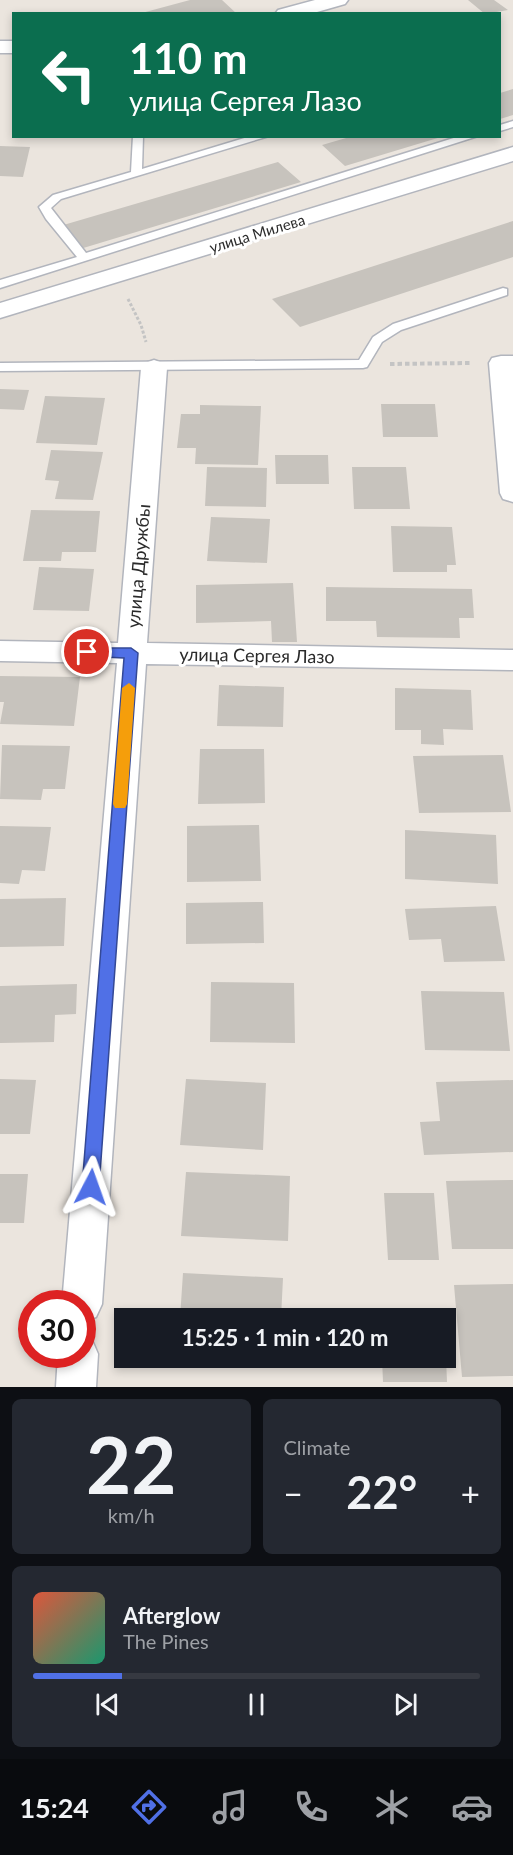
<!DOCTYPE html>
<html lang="en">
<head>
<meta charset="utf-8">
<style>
	:root { --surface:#171b24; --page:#242831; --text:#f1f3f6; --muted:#9ea1a6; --line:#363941; --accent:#5070e6 }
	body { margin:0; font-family:Lato,sans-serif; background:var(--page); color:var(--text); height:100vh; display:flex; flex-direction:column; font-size:22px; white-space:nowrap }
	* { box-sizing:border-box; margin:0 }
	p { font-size:20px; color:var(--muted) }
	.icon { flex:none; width:33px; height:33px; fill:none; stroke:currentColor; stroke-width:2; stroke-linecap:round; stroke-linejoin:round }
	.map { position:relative; height:1387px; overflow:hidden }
	.side { display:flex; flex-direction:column; gap:12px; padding:12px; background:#0d0f14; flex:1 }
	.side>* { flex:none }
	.banner { position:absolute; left:12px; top:12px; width:489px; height:126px; border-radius:0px; box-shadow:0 3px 9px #0003; background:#0b6e4f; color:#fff; overflow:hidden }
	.speed { position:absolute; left:18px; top:1290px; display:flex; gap:12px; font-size:30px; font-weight:700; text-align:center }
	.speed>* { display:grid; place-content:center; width:78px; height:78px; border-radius:50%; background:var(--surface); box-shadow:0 3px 9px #0003; line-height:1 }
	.speed .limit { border:9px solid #d22; background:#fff; color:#111 }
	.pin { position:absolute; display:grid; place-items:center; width:51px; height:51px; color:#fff; margin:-26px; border:3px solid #fff; border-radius:50%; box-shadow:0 2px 6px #0007 }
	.me { position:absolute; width:66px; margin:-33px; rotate:4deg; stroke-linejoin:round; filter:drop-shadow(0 0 4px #0008) }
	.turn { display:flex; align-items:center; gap:21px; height:126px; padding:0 18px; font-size:27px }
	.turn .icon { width:78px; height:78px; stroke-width:2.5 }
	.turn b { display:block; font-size:42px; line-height:51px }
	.big { font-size:45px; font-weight:700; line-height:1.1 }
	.side .tile { flex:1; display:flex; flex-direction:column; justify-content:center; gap:9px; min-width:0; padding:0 21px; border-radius:9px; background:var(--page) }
	.side .dial { align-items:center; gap:0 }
	.dial b { font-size:78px; line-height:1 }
	.song { display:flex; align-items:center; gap:18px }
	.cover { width:72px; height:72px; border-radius:9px; background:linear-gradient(135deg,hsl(10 70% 55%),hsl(160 70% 35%)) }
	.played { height:6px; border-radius:3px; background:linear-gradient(90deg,var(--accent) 20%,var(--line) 20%) }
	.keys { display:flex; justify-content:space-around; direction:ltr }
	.heat { display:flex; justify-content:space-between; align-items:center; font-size:33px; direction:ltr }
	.side .tiles { flex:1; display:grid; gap:12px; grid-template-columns:1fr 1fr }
	.tile:last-child { grid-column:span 2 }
	.trip { position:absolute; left:114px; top:1308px; width:342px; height:60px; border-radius:0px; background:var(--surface); box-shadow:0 3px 9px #0003; font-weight:700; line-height:60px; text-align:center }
	.tab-bar { display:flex; height:96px; justify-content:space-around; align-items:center; background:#090b0e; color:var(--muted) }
	.tab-bar .icon { width:42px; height:42px }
	.tab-bar .active { color:var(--accent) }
	.tab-bar b { font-size:27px; color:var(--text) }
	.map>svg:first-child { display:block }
	.building { fill:#c7c3bd }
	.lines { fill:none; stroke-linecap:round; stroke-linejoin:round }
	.lane-casing { stroke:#b2b5bd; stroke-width:3 }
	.street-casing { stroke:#b2b5bd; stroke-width:3 }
	.path-far1 { stroke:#c4c4c4; stroke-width:3; stroke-dasharray:3 2; stroke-linecap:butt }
	.path { stroke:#c4c4c4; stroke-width:4; stroke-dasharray:4.5 3; stroke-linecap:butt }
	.lane { fill:#fff; fill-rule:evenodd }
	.street { fill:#fff; fill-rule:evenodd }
	.route { fill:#5070e6; stroke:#344996; stroke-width:1.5 }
	.slow { fill:#f59e0b }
	.labels { text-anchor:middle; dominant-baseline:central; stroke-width:6; stroke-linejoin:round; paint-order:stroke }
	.far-street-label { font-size:15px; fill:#2b2b2b; stroke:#fff }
	.street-label { font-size:18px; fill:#2b2b2b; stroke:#fff }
</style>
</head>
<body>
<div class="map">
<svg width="513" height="1387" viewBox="0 0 513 1387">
	<rect width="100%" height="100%" fill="#ebe5de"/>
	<path class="building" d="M190 0H222L237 14H138Z
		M468 0H494L508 10 485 14Z
		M513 89V115L500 119V93Z
		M353 136H441V137L345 166 322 145Z
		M0 146 30 147 23 177 0 176Z
		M278 162 301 182 80 249 60 226Z
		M513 221V257L300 327 272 299Z
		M0 389 29 390 24 410 0 409Z
		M45 396 105 398 97 445 36 443Z
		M381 404H435L438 437H383Z
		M200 405 261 406 258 465 195 464 196 448H177L181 414H200Z
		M51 450 103 452 93 500 55 499 59 481 45 480Z
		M275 455H328L329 484H276Z
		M207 467 267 468 266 507 205 506Z
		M352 467H406L410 509H354Z
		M31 510 100 511 96 552H62L61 561H23Z
		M211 517 270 519 267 563 207 561Z
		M391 526 452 527 456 565H447V572H393Z
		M39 567 94 569 89 611 33 610Z
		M293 583 297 642H272L271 621 196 623V585Z
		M326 587 472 589 474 618H459L460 638 377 637 376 621H326Z
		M0 676 80 677 74 726 0 724 4 702H0Z
		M219 685 284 687 283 727 217 726Z
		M395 688 471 690 473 730 443 729 444 745 421 744V730H395Z
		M2 745 70 746 65 789H43L41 800 0 799Z
		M200 749H264L265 803 198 804Z
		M503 755 511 812 419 813 413 756Z
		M259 825 261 881 187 882V826Z
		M0 826 51 827 45 871 22 870 19 884 0 883Z
		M405 830 496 835 498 884 405 879Z
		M66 898 64 946 0 947V899Z
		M263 902 264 943 186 944V903Z
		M496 906 505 961 444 962 441 939 409 940 405 909Z
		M211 982 294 983 295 1043 210 1042Z
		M77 984 76 1014 55 1015 54 1042 0 1043V986Z
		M421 991 504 992 510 1051 425 1050Z
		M0 1079 36 1080 30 1134H0Z
		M186 1079 266 1083 263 1150 180 1145Z
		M513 1080V1152L424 1155 420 1122 440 1121 436 1082Z
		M186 1172 290 1176 288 1241 181 1236Z
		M0 1174H28L24 1223H0Z
		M513 1180V1249H452L446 1181Z
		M384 1193H434L439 1260H388Z
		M183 1273 283 1278 281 1318H180Z
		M513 1284V1376L462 1377 454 1285Z
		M382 1358H446L447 1382H383Z"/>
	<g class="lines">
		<g class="lane-casing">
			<path id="lane" d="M513 121V127L500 131V125Z
				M133 136H143L142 169 251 136H269L61 199 51 208 86 253 460 136H478L0 288V280L77 257 46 219 39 207 53 195 131 172Z
				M503 288 507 289V295L401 330 382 342 367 367 363 368 0 371V363L359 360 373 337 393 324Z"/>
		</g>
		<g class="street-casing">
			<path id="street" d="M315 0H348L345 4 310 14H275L278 10Z
				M0 41H14V53H0Z
				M513 147V161L0 318V303Z
				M501 356H513V502L503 499 500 493 489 363 492 358Z
				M154 360 163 363 167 368 147 643 513 650V670L146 664 102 1304 96 1317 82 1322V1304H62L117 663 0 661V641L118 643 141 368 145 363Z
				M82 1337 92 1340 98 1354 96 1387H56L58 1354H82Z"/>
		</g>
		<path class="path-far1" d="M128 299 141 325 146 342"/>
		<path class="path" d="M390 364 470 363"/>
		<use href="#lane" class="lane"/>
		<use href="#street" class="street"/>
	</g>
	<path class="route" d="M87 648H131L138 653 99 1187 97 1193 91 1195 85 1193 82 1187 124 658 83 656 81 652Z"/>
	<path class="slow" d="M129 683 135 688 127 804 125 808H115L113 804 122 688Z"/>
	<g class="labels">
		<g class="far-street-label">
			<text transform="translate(257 233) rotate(-17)">улица Милева</text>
		</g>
		<g class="street-label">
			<text transform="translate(138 566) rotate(-85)">улица Дружбы</text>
			<text transform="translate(257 655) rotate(1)">улица Сергея Лазо</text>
		</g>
	</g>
</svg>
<div class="speed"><div class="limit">30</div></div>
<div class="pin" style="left:87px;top:652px;background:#d93025"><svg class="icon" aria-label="arrive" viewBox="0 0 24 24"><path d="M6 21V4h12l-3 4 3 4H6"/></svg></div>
<svg class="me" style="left:91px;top:1187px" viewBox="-20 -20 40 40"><path d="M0-17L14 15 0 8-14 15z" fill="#5070e6" stroke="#fff" stroke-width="4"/></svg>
<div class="trip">15:25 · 1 min · 120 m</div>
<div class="banner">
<div class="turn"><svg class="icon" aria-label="left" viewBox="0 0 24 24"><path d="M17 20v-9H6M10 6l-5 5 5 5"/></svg><div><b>110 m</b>улица Сергея Лазо</div></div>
</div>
</div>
<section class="side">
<div class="tiles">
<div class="tile dial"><b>22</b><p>km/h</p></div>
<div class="tile"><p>Climate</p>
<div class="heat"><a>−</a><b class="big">22°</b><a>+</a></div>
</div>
<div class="tile">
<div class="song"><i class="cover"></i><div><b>Afterglow</b><p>The Pines</p></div></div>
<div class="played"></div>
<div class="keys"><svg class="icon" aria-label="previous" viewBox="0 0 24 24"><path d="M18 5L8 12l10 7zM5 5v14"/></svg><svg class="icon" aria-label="pause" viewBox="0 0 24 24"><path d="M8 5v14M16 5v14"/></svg><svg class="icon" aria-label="next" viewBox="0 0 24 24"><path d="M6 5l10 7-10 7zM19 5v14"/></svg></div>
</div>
</div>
</section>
<nav class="tab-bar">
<b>15:24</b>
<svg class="icon active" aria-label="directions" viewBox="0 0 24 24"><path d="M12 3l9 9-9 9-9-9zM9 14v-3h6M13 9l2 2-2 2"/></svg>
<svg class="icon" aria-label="music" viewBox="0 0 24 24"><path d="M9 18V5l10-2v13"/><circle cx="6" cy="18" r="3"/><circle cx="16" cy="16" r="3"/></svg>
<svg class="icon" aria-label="phone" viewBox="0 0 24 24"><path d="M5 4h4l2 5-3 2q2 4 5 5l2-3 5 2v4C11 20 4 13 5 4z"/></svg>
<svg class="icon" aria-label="climate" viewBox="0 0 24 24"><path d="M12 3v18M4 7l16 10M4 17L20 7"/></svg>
<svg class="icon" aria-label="car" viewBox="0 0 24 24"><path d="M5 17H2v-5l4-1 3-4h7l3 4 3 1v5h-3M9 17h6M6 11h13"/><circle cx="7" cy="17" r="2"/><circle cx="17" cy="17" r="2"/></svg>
</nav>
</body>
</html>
